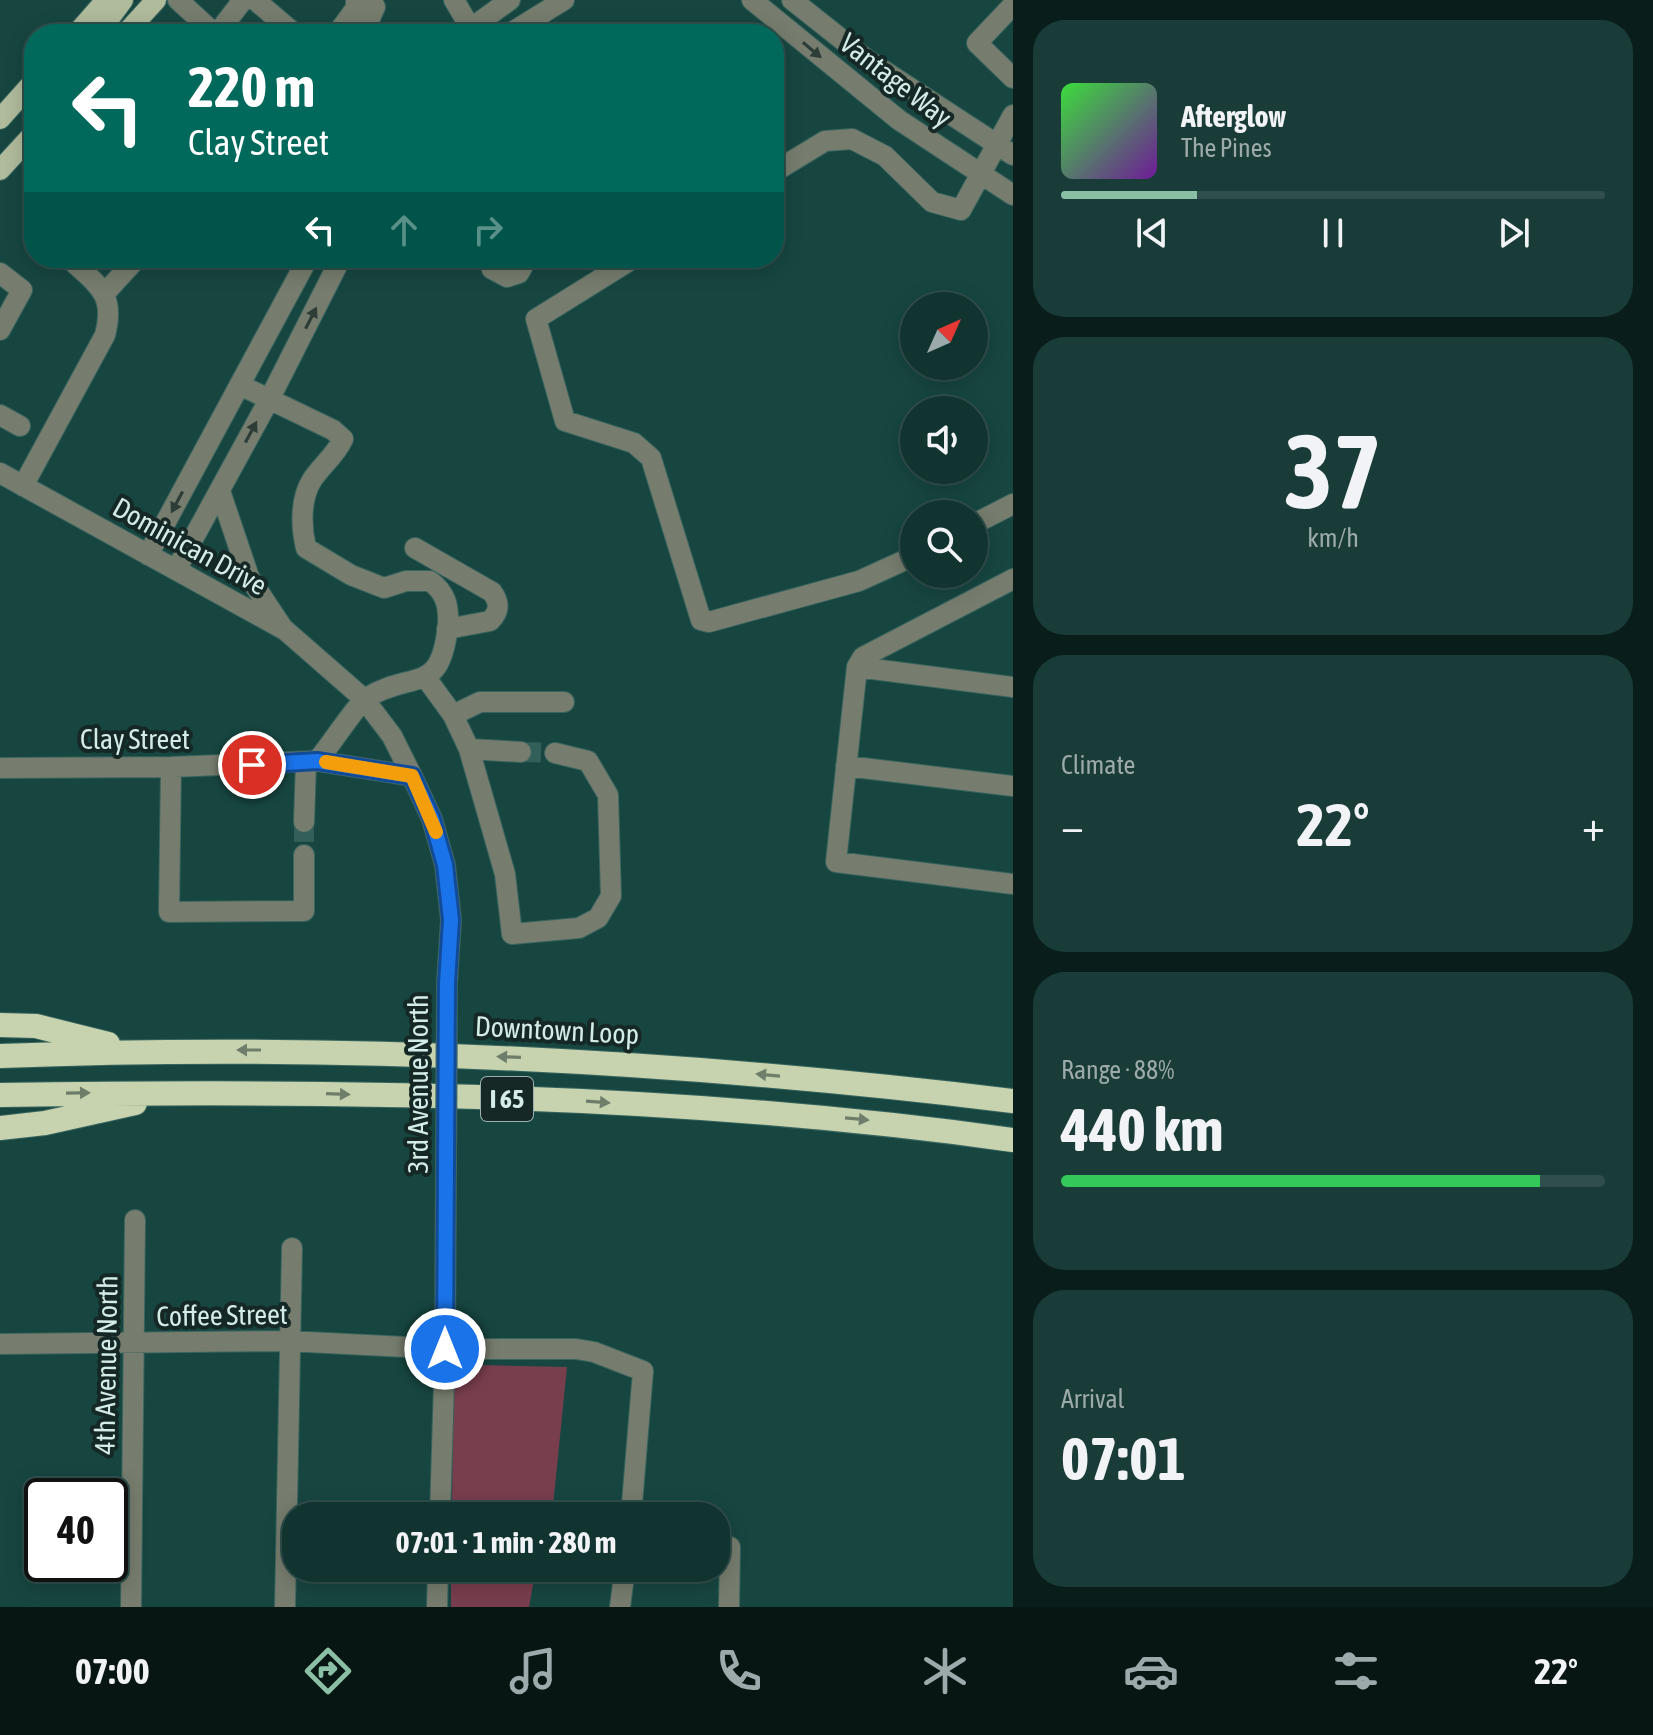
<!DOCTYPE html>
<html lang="en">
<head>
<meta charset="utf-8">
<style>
	:root { --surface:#113430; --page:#1a3c38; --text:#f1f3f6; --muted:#9caaab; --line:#304f4c; --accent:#8abfa5 }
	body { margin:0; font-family:"Asap Condensed",sans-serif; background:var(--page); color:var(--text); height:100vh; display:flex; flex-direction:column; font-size:30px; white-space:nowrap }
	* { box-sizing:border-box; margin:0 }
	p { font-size:26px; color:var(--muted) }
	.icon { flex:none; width:44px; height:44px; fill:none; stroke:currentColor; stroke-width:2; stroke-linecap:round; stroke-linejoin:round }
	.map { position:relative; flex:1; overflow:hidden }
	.drawer { display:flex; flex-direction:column; gap:20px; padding:20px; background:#091d1a; width:640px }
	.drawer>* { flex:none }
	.guide { position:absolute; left:24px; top:24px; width:760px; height:244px; border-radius:32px; box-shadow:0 4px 20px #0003,0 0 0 2px var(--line); background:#00695c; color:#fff; overflow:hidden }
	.needle { width:52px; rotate:45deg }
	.fabs { position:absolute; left:900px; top:292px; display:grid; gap:16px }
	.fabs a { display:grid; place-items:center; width:88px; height:88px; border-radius:50%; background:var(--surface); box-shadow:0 4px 20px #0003,0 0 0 2px var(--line); font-size:40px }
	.speed { position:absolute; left:24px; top:1478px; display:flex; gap:16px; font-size:40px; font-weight:700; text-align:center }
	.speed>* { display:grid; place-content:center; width:104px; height:104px; border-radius:50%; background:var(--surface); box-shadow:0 4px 20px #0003,0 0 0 2px var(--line); line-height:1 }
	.speed .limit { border:4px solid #111; border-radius:12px; background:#fff; color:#111 }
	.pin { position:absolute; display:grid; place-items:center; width:68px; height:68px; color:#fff; margin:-34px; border:4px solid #fff; border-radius:50%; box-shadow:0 2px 8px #0007 }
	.me { position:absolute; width:88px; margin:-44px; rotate:0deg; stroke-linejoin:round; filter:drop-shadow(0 0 6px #0008) }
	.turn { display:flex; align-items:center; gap:28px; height:168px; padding:0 32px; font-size:36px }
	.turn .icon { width:104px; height:104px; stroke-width:2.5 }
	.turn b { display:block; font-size:56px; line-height:68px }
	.lanes { display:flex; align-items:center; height:76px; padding:0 32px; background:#0003; justify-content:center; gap:40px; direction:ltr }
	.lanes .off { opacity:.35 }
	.big { font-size:60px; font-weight:700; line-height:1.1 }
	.drawer .card { flex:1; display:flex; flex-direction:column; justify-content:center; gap:12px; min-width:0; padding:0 28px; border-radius:32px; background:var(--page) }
	.drawer .dial { align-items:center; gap:0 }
	.dial b { font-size:104px; line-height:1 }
	.song { display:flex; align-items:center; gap:24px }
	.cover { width:96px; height:96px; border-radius:12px; background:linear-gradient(135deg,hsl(120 70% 55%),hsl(280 70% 35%)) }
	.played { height:8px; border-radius:4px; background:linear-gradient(90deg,var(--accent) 25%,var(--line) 25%) }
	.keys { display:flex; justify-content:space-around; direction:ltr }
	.heat { display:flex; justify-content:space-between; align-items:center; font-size:44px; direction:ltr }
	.charge { height:12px; border-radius:6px; background:linear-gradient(90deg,#34c759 88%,var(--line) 0) }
	.trip { position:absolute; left:282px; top:1502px; width:448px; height:80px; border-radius:32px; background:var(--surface); box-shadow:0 4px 20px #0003,0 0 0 2px var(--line); font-weight:700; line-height:80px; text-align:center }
	.tabs { display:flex; height:128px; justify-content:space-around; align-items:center; background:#071513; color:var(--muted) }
	.tabs .icon { width:56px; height:56px }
	.tabs .current { color:var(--accent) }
	.tabs b { font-size:36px; color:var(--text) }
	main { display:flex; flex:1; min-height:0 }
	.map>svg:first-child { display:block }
	.green { fill:#793e4e }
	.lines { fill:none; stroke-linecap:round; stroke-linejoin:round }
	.minor-tunnel { stroke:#335f59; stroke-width:20; stroke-dasharray:20 10; stroke-linecap:butt }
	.minor-casing { stroke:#39645e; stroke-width:22 }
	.major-casing { stroke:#39645e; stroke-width:22 }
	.highway-casing { stroke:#39645e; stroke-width:26 }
	.minor { stroke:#777d6e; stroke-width:20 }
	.major { stroke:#b0bb9c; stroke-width:20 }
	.highway { stroke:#c6d3ae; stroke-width:24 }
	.minor-bridge-casing { stroke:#39645e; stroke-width:22; stroke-linecap:butt }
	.minor-bridge { stroke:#777d6e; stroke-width:20 }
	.oneway { fill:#2e3d37 }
	.oneway2 { fill:#6e7e6a }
	.route-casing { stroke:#114b97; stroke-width:20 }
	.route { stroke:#1a73e8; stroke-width:14 }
	.slow { stroke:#f59e0b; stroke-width:14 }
	.labels { text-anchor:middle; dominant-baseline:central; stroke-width:8; stroke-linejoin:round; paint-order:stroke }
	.shield { fill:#152825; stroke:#9bb1ad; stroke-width:2 }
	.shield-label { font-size:26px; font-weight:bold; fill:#d4ece7 }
	.street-label { font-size:28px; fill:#d4ece7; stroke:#152825 }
</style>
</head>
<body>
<main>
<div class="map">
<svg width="1013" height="1607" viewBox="0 0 1013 1607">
	<rect width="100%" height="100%" fill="#174640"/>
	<path class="green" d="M477 1365 567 1367 552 1516H452L453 1390 466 1368Z
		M451 1568H536L529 1607H451Z"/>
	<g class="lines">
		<path class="minor-tunnel" d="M521 752 555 753
			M304 822V855"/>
		<g class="minor-casing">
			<path id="minor" d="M178 0 215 34
				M255 0 295 34
				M454 0 474 34
				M752 0 899 120 1013 195
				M792 0 869 61 1013 155
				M1013 5 977 43 1013 78
				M217 34 243 0
				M337 34 356 8V0
				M363 34 375 7 371 0
				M463 34 510 0
				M509 34 564 0
				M774 172 825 141 852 139 885 156 932 202 961 210 1013 115
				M34 224V225
				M489 258 492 269 507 277 519 273 527 258
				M634 258 536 319 565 421 634 443 651 458 701 620 709 622 859 581 914 556
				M0 273 22 290 0 330
				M105 293 137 258
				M240 385 333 430 343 439C335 456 322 465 312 480 300 499 301 527 306 548L351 575 384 588 406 581H430C445 592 449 605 448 624 441 697 414 669 366 698 358 703 327 750 317 761
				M0 415 20 426
				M0 473 285 630 364 699 392 736 412 776 432 819 445 865 451 920 447 983
				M23 486 105 335C116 293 97 285 69 258
				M220 491 249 577 282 627
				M974 524 1013 504
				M415 548 492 592C500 603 500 611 490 621L447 629
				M148 555 308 258
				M176 570 270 398 341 258
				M857 667 863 657 1013 579
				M426 678 453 715 480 702H564
				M1013 687 857 667 836 862 1013 884
				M453 715 469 749 521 752
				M469 749 505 874 512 934 579 928 598 918 611 896 608 795 588 761 555 753
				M846 766 1013 786
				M171 767 169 912 304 911V855
				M0 768 171 767 317 761 412 776
				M304 822 306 763
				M0 1344 288 1341 445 1349H576L594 1352 643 1371 631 1516
				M440 1516 445 1349 446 1164
				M716 1544 730 1547 729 1607
				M131 1607 135 1220
				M285 1607 292 1248
				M437 1607 438 1568
				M620 1607 625 1568"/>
		</g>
		<g class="major-casing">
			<path id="major" d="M76 34 106 0
				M98 34 123 0
				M125 34 156 0
				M0 119 34 81
				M0 170 34 133"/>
		</g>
		<g class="highway-casing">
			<path id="highway" d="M0 1025 36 1026 108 1044
				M0 1056C339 1043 676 1060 1013 1101
				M0 1095C338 1090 678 1093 1013 1140
				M0 1128 45 1123 135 1103"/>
		</g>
		<use href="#minor" class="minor"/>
		<use href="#major" class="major"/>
		<use href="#highway" class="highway"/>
		<g class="minor-bridge-casing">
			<path id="minor-bridge" d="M446 1164 447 983"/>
		</g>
		<use href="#minor-bridge" class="minor-bridge"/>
	</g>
	<defs><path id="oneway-solid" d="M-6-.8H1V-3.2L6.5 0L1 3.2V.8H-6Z" transform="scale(2)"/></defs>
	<g class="oneway">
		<use href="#oneway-solid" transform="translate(812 50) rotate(40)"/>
		<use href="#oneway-solid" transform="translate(311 318) rotate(-63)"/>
		<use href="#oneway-solid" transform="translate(251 432) rotate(-62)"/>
		<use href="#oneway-solid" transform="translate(177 502) rotate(118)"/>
	</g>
	<g class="oneway2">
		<use href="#oneway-solid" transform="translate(249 1050) rotate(180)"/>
		<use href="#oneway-solid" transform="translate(509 1057) rotate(-178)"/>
		<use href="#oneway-solid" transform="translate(768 1075) rotate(-175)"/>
		<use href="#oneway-solid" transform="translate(78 1093) rotate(-1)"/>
		<use href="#oneway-solid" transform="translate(338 1094) rotate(2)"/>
		<use href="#oneway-solid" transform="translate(598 1102) rotate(4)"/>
		<use href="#oneway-solid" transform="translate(857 1119) rotate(5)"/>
	</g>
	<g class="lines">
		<g class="route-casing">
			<path id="route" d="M252 765 317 761 412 776 432 819 445 865 451 920 447 983 445 1349"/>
		</g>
		<use href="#route" class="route"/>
		<path class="slow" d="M326 762 412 776 436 832"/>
	</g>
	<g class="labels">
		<rect class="shield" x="481" y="1077" width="52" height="44" rx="6"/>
		<g class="shield-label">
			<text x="507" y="1099">I 65</text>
		</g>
		<g class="street-label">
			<text transform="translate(896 80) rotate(38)">Vantage Way</text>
			<text transform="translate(190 546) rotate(29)">Dominican Drive</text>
			<text x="135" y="739">Clay Street</text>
			<text transform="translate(557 1030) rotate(3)">Downtown Loop</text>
			<text transform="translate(418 1084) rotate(-90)">3rd Avenue North</text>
			<text transform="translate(222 1315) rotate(-1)">Coffee Street</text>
			<text transform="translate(106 1365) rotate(-89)">4th Avenue North</text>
		</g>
	</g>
</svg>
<div class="fabs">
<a><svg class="needle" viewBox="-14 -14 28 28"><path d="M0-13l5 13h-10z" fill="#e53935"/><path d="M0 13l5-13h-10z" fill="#9caaab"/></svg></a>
<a><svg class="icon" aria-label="sound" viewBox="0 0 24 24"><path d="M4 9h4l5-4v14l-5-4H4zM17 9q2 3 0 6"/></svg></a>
<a><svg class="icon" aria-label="search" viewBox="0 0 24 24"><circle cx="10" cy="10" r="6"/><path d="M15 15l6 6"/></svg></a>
</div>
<div class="speed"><div class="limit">40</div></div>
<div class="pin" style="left:252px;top:765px;background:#d93025"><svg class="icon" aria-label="arrive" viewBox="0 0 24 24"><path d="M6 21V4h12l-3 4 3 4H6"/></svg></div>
<svg class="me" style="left:445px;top:1349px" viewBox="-20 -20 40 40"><circle r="17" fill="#1a73e8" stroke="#fff" stroke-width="3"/><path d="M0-11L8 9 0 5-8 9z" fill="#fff"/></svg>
<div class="trip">07:01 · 1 min · 280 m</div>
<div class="guide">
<div class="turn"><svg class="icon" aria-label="left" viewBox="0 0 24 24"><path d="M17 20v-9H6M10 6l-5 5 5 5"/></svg><div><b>220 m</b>Clay Street</div></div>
<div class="lanes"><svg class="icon" aria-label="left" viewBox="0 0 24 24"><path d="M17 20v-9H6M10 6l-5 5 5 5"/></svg><svg class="icon off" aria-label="ahead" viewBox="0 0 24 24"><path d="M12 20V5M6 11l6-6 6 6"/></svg><svg class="icon off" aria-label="right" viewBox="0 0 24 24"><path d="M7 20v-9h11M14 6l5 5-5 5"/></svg></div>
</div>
</div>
<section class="drawer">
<div class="card">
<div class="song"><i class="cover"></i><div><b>Afterglow</b><p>The Pines</p></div></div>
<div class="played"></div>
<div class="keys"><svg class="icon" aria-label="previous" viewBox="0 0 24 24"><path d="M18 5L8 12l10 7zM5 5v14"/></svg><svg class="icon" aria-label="pause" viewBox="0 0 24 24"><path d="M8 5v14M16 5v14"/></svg><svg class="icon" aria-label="next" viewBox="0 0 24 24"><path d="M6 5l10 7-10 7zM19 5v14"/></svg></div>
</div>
<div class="card dial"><b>37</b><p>km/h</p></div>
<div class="card"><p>Climate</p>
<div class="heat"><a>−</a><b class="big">22°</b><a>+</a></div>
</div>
<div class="card"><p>Range · 88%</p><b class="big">440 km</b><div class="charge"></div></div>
<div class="card"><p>Arrival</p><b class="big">07:01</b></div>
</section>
</main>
<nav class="tabs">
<b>07:00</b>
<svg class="icon current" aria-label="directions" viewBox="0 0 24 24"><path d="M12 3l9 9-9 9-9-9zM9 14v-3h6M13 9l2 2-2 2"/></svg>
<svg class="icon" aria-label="music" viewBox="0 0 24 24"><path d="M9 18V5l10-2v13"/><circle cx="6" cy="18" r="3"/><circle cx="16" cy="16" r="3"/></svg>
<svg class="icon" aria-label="phone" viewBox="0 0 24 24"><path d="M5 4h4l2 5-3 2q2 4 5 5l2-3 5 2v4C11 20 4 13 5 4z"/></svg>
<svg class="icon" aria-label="climate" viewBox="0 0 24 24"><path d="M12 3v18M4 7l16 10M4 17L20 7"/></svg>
<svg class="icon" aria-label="car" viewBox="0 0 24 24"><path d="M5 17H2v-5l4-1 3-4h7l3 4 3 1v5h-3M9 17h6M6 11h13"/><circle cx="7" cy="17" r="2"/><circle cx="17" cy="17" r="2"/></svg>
<svg class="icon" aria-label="filters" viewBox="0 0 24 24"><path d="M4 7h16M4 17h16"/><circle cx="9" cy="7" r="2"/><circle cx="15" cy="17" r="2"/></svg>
<b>22°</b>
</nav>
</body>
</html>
